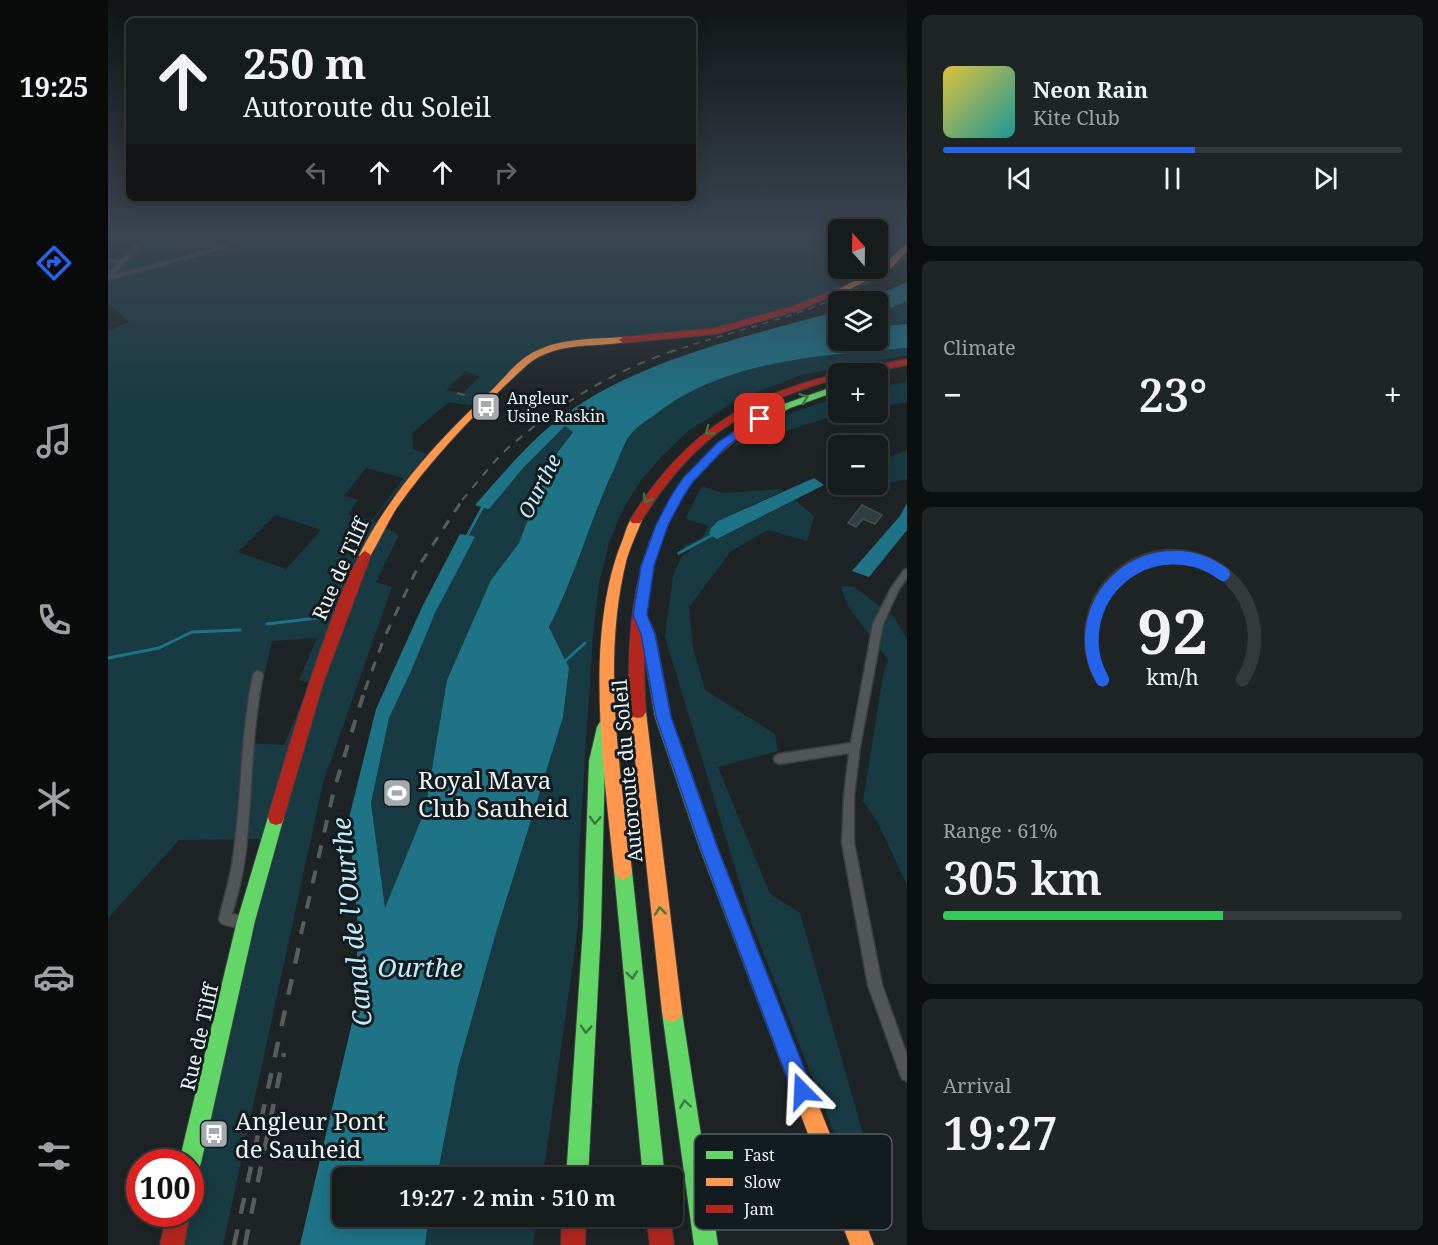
<!DOCTYPE html>
<html lang="en">
<head>
<meta charset="utf-8">
<style>
	:root { --surface:#161b1c; --page:#1f2425; --text:#f1f3f6; --muted:#9ea1a3; --line:#35393b; --accent:#2563eb }
	body { margin:0; font-family:"Noto Serif",serif; background:var(--page); color:var(--text); height:100vh; display:flex; flex-direction:column; font-size:22px; white-space:nowrap }
	* { box-sizing:border-box; margin:0 }
	p { font-size:20px; color:var(--muted) }
	.icon { flex:none; width:33px; height:33px; fill:none; stroke:currentColor; stroke-width:2; stroke-linecap:round; stroke-linejoin:round }
	.map { position:relative; flex:1; overflow:hidden }
	.details { display:flex; flex-direction:column; gap:15px; padding:15px; background:#0c0f0f; width:531px }
	.details>* { flex:none }
	.hud { position:absolute; left:18px; top:18px; width:570px; height:183px; border-radius:9px; box-shadow:0 3px 15px #0003,0 0 0 2px var(--line); background:#161b1c; color:var(--text); overflow:hidden }
	.needle { width:39px; rotate:340deg }
	.buttons { position:absolute; left:720px; top:219px; display:grid; gap:12px }
	.buttons a { display:grid; place-items:center; width:60px; height:60px; border-radius:9px; background:var(--surface); box-shadow:0 3px 15px #0003,0 0 0 2px var(--line); font-size:30px }
	.speed { position:absolute; left:18px; top:1149px; display:flex; gap:12px; font-size:30px; font-weight:700; text-align:center }
	.speed>* { display:grid; place-content:center; width:78px; height:78px; border-radius:50%; background:var(--surface); box-shadow:0 3px 15px #0003,0 0 0 2px var(--line); line-height:1 }
	.speed .limit { border:9px solid #d22; background:#fff; color:#111 }
	.pin { position:absolute; display:grid; place-items:center; width:51px; height:51px; color:#fff; margin:-26px; border-radius:12px; box-shadow:0 3px 9px #0006 }
	.me { position:absolute; width:66px; margin:-33px; rotate:339deg; stroke-linejoin:round; filter:drop-shadow(0 0 4px #0008) }
	.turn { display:flex; align-items:center; gap:21px; height:126px; padding:0 18px; font-size:27px }
	.turn .icon { width:78px; height:78px; stroke-width:2.5 }
	.turn b { display:block; font-size:42px; line-height:51px }
	.lanes { display:flex; align-items:center; height:57px; padding:0 18px; background:#0003; justify-content:center; gap:30px; direction:ltr }
	.lanes .off { opacity:.35 }
	.big { font-size:45px; font-weight:600; line-height:1.1 }
	.details .widget { flex:1; display:flex; flex-direction:column; justify-content:center; gap:9px; min-width:0; padding:0 21px; border-radius:9px; background:var(--page) }
	.details .dial { align-items:center; gap:0 }
	.dial svg { height:156px; overflow:visible; fill:none; stroke:var(--line); stroke-width:7; stroke-linecap:round; text-anchor:middle }
	.dial text { fill:var(--text); stroke:none }
	.song { display:flex; align-items:center; gap:18px }
	.cover { width:72px; height:72px; border-radius:9px; background:linear-gradient(135deg,hsl(50 70% 55%),hsl(180 70% 35%)) }
	.played { height:6px; border-radius:3px; background:linear-gradient(90deg,var(--accent) 55%,var(--line) 55%) }
	.keys { display:flex; justify-content:space-around; direction:ltr }
	.heat { display:flex; justify-content:space-between; align-items:center; font-size:33px; direction:ltr }
	.charge { height:9px; border-radius:4px; background:linear-gradient(90deg,#34c759 61%,var(--line) 0) }
	.trip { position:absolute; left:224px; top:1167px; width:351px; height:60px; border-radius:9px; background:var(--surface); box-shadow:0 3px 15px #0003,0 0 0 2px var(--line); font-weight:600; line-height:60px; text-align:center }
	main { display:flex; flex:1; min-height:0 }
	.tab-bar { display:flex; flex-direction:column; width:108px; justify-content:space-around; align-items:center; background:#090b0b; color:var(--muted) }
	.tab-bar .icon { width:42px; height:42px }
	.tab-bar .active { color:var(--accent) }
	.tab-bar b { font-size:27px; color:var(--text) }
	.map>svg:first-child { display:block }
	.green { fill:#173a43; fill-rule:evenodd }
	.water { fill:#1e7386; fill-rule:evenodd }
	.lines { fill:none; stroke-linecap:round; stroke-linejoin:round }
	.stream { stroke:#1e7386; stroke-width:3 }
	.building { fill:#304042; stroke:#474c4d; stroke-width:1.5 }
	.street-casing { stroke:#3a3f40; stroke-width:3 }
	.fast-casing { stroke:#3a3f40; stroke-width:2 }
	.slow-casing { stroke:#3a3f40; stroke-width:2 }
	.jam-casing { stroke:#3a3f40; stroke-width:2 }
	.street { fill:#535658; fill-rule:evenodd }
	.fast { fill:#63d668; fill-rule:evenodd }
	.slow { fill:#ff974d; fill-rule:evenodd }
	.jam { fill:#b3261e; fill-rule:evenodd }
	.rail-far4 { stroke:#595c5d; stroke-width:1.5; stroke-dasharray:6 6; stroke-linecap:butt }
	.rail-far3 { stroke:#595c5d; stroke-width:2; stroke-dasharray:8 8; stroke-linecap:butt }
	.rail-far2 { stroke:#595c5d; stroke-width:3; stroke-dasharray:10 10; stroke-linecap:butt }
	.rail-far1 { stroke:#595c5d; stroke-width:4; stroke-dasharray:13 13; stroke-linecap:butt }
	.rail { stroke:#595c5d; stroke-width:4.5; stroke-dasharray:16 16; stroke-linecap:butt }
	.oneway { stroke:#3a7943 }
	.route { fill:#2563eb; stroke:#184099; stroke-width:1.5 }
	.labels { text-anchor:middle; dominant-baseline:central; stroke-width:6; stroke-linejoin:round; paint-order:stroke }
	.far-poi-label { font-size:16px; fill:#edf4f6; stroke:#121c1e; text-anchor:start }
	.street-label { font-size:20px; fill:#edf4f6; stroke:#121c1e }
	.water-label { font-size:21px; font-style:italic; fill:#c2ecf9; stroke:#121c1e }
	.near-poi-label { font-size:24px; fill:#edf4f6; stroke:#121c1e; text-anchor:start }
	.near-water-label { font-size:26px; font-style:italic; fill:#c2ecf9; stroke:#121c1e }
	.key { fill:#121c1e; stroke:#545d5f; stroke-width:1.5 }
	.key-label { font-size:16px; fill:#edf4f6 }
</style>
</head>
<body>
<main>
<nav class="tab-bar">
<b>19:25</b>
<svg class="icon active" aria-label="directions" viewBox="0 0 24 24"><path d="M12 3l9 9-9 9-9-9zM9 14v-3h6M13 9l2 2-2 2"/></svg>
<svg class="icon" aria-label="music" viewBox="0 0 24 24"><path d="M9 18V5l10-2v13"/><circle cx="6" cy="18" r="3"/><circle cx="16" cy="16" r="3"/></svg>
<svg class="icon" aria-label="phone" viewBox="0 0 24 24"><path d="M5 4h4l2 5-3 2q2 4 5 5l2-3 5 2v4C11 20 4 13 5 4z"/></svg>
<svg class="icon" aria-label="climate" viewBox="0 0 24 24"><path d="M12 3v18M4 7l16 10M4 17L20 7"/></svg>
<svg class="icon" aria-label="car" viewBox="0 0 24 24"><path d="M5 17H2v-5l4-1 3-4h7l3 4 3 1v5h-3M9 17h6M6 11h13"/><circle cx="7" cy="17" r="2"/><circle cx="17" cy="17" r="2"/></svg>
<svg class="icon" aria-label="filters" viewBox="0 0 24 24"><path d="M4 7h16M4 17h16"/><circle cx="9" cy="7" r="2"/><circle cx="15" cy="17" r="2"/></svg>
</nav>
<div class="map">
<svg width="799" height="1245" viewBox="0 0 799 1245">
	<rect width="100%" height="100%" fill="#1e2425"/>
	<path class="green" d="M0 235H730V268H770V235H790L788 238 798 241 775 267 752 280 744 278 729 280V285L734 288 699 303 606 328 451 342 421 353 365 408V406L341 402 304 433 305 449 319 454 265 521 291 535 268 582 284 587 215 783 115 1245H54L62 1214H82V1162H75L154 839 71 840 0 918V331L21 322 0 303V263L6 264 25 246H0ZM357 371 372 377 354 394 338 390ZM258 468 296 478 264 520 240 515 250 500 236 496ZM167 515 213 530 178 569 130 552ZM209 638 191 680 202 683 176 745 144 743 150 702 164 641Z
		M799 301V323L770 326V315Z
		M799 348V355L693 375 627 401 579 432 554 456 533 480 514 511 501 543 491 583 485 635 471 851 470 927 435 1177 329 1178 350 1068 387 936 455 717 461 668 441 627C468 575 482 519 507 467 512 456 516 443 523 434 528 426 540 420 548 414 617 359 713 355 799 348Z
		M799 382V402L770 407V387Z
		M730 397V412L737 413 624 447 650 424Z
		M457 426 465 431 424 486 420 519 411 543 383 580 339 680 317 810 277 909 263 803 281 718 304 669 327 613 367 537 361 535 376 508H381L416 467Z
		M799 450V479L778 484 770 477V462Z
		M594 486 614 493 673 489 675 491 610 521 609 539 687 500 706 516 699 541 660 530 623 551 581 607 585 648 597 690 667 734 670 751 610 767 662 894 692 913 755 1134 758 1177 747 1186 644 924 557 637 565 576 574 556 582 551 575 546 594 538 600 526 577 519Z
		M733 586 746 587 786 617 799 639V885L770 823 755 801 775 676 780 660 739 605Z
		M321 1217H429L425 1245H317Z"/>
	<path class="water" d="M799 282V301L770 314V302L755 301Z
		M730 311V340H770V326L799 324V348C713 355 617 360 548 414 540 420 529 426 523 434 516 442 512 456 507 467 482 519 468 575 441 627L461 668 455 717 387 936 350 1068 329 1177 234 1178V1216L321 1217 317 1245H192L247 1010 250 928 241 818 268 709 315 605 352 534 358 535 373 507 367 505C394 475 421 441 454 417 529 360 640 336 730 311ZM457 426 465 432 424 486 420 519 411 543 383 580 339 680 317 810 277 908 263 803 281 718 304 669 327 613 367 537 361 535 376 508 381 509 416 467Z
		M706 478 716 485 609 539 601 534 603 528 610 521Z
		M799 503V530L761 577 744 571 792 516Z"/>
	<g class="lines">
		<path class="stream" d="M571 553 606 534
			M159 624 218 617
			M0 658 51 648 84 632 132 630
			M456 662 477 643"/>
	</g>
	<path class="building" d="M754 505 774 515 767 524 755 519 748 527 740 523Z"/>
	<g class="lines">
		<g class="street-casing">
			<path id="street" d="M38 235H43L5 275 115 246 128 235H133L119 248 0 280V274L11 262H0V260H14Z
				M799 569V578L791 589 775 624 752 747 746 796V843L774 985 799 1055V1081L794 1079 792 1074 760 985 734 843 736 796 741 753 671 764 667 762 666 759 667 756 671 754 743 743 765 624 783 588 796 570Z
				M150 671 153 672 155 675C142 738 145 801 136 864 133 881 129 897 124 914L142 917 144 921 142 925C134 929 121 927 113 923L111 919C115 901 121 883 124 865 134 802 132 738 145 675L147 672Z"/>
		</g>
		<g class="fast-casing">
			<path id="fast" d="M730 385V391L682 408 635 435H627L626 433 676 404Z
				M536 620 541 621 547 634 563 717 610 849 680 1028 677 1035 670 1038 663 1035 660 1028 592 849 547 717 533 634 529 625 531 621Z
				M497 720 502 722 505 727 497 761 493 928 480 1178H458L475 928 481 761 489 727 492 722Z
				M168 809 174 811 176 817 147 921 93 1163 90 1171 82 1174V1162H71L129 921 160 817 162 811Z
				M515 862 521 865 524 871 557 1178H535L506 871 509 865Z
				M564 1002 571 1005 574 1012 610 1245H586L554 1012 557 1005Z"/>
		</g>
		<g class="slow-casing">
			<path id="slow" d="M796 245H799V251L781 270 736 292 729 290 775 266Z
				M515 337 518 338V342C484 348 448 341 419 365 372 408 325 456 288 509 278 525 271 542 261 558H253L251 555C284 490 332 438 385 389 399 375 411 358 430 350 455 338 487 339 515 337Z
				M528 516 534 520C529 533 523 545 519 558 493 659 512 769 524 871L521 877 515 880 509 877 506 871C496 769 475 635 515 539 518 531 520 519 528 516Z
				M530 706 535 707 538 712 574 1012 571 1019 564 1022 557 1019 554 1012 522 712 525 707Z
				M670 1018 677 1021 766 1245H742L660 1028 663 1021Z"/>
		</g>
		<g class="jam-casing">
			<path id="jam" d="M730 288 737 290 692 310 608 334 515 343 511 340 515 337 607 328 686 306Z
				M799 359V365L753 374H730V378C635 406 585 437 532 523H524L522 520C594 405 673 383 799 359Z
				M631 430 635 431V435C614 451 593 468 579 490 535 555 533 636 538 712L535 717 530 718 525 717C518 703 521 682 521 667 522 589 539 509 599 455 608 446 619 434 631 430Z
				M257 551 263 555 215 684 176 817 174 823 168 825 162 823 160 817C169 784 237 557 257 551Z
				M59 1214 82 1213 76 1245H52Z
				M454 1216H478L477 1245H453Z
				M538 1216H562L566 1245H542Z"/>
		</g>
		<use href="#street" class="street"/>
		<use href="#fast" class="fast"/>
		<use href="#slow" class="slow"/>
		<use href="#jam" class="jam"/>
		<path class="rail-far4" d="M563 352C642 324 732 311 799 256"/>
		<path class="rail-far3" d="M349 393 372 399
			M354 500C371 481 387 458 407 442 455 401 507 371 567 350"/>
		<path class="rail-far2" d="M257 690 276 638 310 567 355 499"/>
		<path class="rail-far1" d="M193 934 226 790 257 689"/>
		<path class="rail" d="M126 1245 194 932
			M137 1245 176 1053"/>
	</g>
	<defs><path id="oneway-chevron" d="M-2-3.5L2.5 0L-2 3.5" fill="none" stroke-width="1.6" stroke-linecap="round" stroke-linejoin="round" transform="scale(1.5)"/></defs>
	<g class="oneway">
		<use href="#oneway-chevron" transform="translate(696 398) rotate(-20)"/>
		<use href="#oneway-chevron" transform="translate(601 431) rotate(143)"/>
		<use href="#oneway-chevron" transform="translate(539 499) rotate(120)"/>
		<use href="#oneway-chevron" transform="translate(487 820) rotate(92)"/>
		<use href="#oneway-chevron" transform="translate(552 911) rotate(-96)"/>
		<use href="#oneway-chevron" transform="translate(524 975) rotate(84)"/>
		<use href="#oneway-chevron" transform="translate(478 1029) rotate(94)"/>
		<use href="#oneway-chevron" transform="translate(577 1104) rotate(-98)"/>
	</g>
	<linearGradient id="sky" x2="0" y2="1"><stop stop-color="#101414"/><stop offset="0.57" stop-color="#3b4551"/><stop offset="1" stop-color="#3b4551" stop-opacity="0"/></linearGradient>
	<rect width="799" height="410" fill="url(#sky)"/>
	<path class="route" d="M648 417 657 419 618 447 584 483 575 497 560 525 546 566 539 615 547 634 563 717 610 849 705 1091 702 1099 694 1102 687 1099 684 1091 593 849 548 717 533 634 525 615 533 566 548 525 563 496 575 478 610 442Z"/>
	<defs>
		<g id="bus-square" transform="scale(1.5)"><rect x="-9" y="-9" width="18" height="18" rx="4" fill="#a5abad" stroke="#121c1e"/><path d="M-5-6H5V4H4V6H2V4H-2V6H-4V4H-5ZM-3.5-4V0h7V-4ZM-3.5 1.2v1.5H-2V1.2ZM2 1.2v1.5H3.5V1.2Z" fill="#fff"/></g>
		<g id="stadium-square" transform="scale(1.5)"><rect x="-9" y="-9" width="18" height="18" rx="4" fill="#a5abad" stroke="#121c1e"/><path d="M0-5a6.5 5 0 1 0 0 10a6.5 5 0 1 0 0-10ZM-3.5-1.8h7v3.6h-7Z" fill="#fff"/></g>
	</defs>
	<g fill-rule="evenodd">
		<use href="#bus-square" x="378" y="407"/>
		<use href="#stadium-square" x="289" y="793"/>
		<use href="#bus-square" x="106" y="1134"/>
	</g>
	<g class="labels">
		<g class="far-poi-label">
			<text x="399" y="398">Angleur<tspan x="399" dy="18">Usine Raskin</tspan></text>
		</g>
		<g class="street-label">
			<text transform="translate(232 569) rotate(-66)">Rue de Tilff</text>
			<text transform="translate(519 771) rotate(-95)">Autoroute du Soleil</text>
			<text transform="translate(91 1037) rotate(-77)">Rue de Tilff</text>
		</g>
		<g class="water-label">
			<text transform="translate(431 486) rotate(-63)">Ourthe</text>
		</g>
		<g class="near-poi-label">
			<text x="310" y="779">Royal Mava<tspan x="310" dy="28">Club Sauheid</tspan></text>
			<text x="127" y="1120">Angleur Pont<tspan x="127" dy="28">de Sauheid</tspan></text>
		</g>
		<g class="near-water-label">
			<text transform="translate(243 922) rotate(-96)">Canal de l'Ourthe</text>
			<text x="312" y="967">Ourthe</text>
		</g>
	</g>
	<rect x="586" y="1134" width="198" height="96" rx="9" class="key"/>
	<rect x="598" y="1151" width="27" height="8" fill="#63d668"/>
	<rect x="598" y="1178" width="27" height="8" fill="#ff974d"/>
	<rect x="598" y="1205" width="27" height="8" fill="#b3261e"/>
	<g class="key-label">
		<text x="636" y="1161">Fast</text>
		<text x="636" y="1188">Slow</text>
		<text x="636" y="1215">Jam</text>
	</g>
</svg>
<div class="buttons">
<a><svg class="needle" viewBox="-14 -14 28 28"><path d="M0-13l5 13h-10z" fill="#e53935"/><path d="M0 13l5-13h-10z" fill="#9ea1a3"/></svg></a>
<a><svg class="icon" aria-label="layers" viewBox="0 0 24 24"><path d="M12 4l9 5-9 5-9-5zM3 14l9 5 9-5"/></svg></a>
<a>+</a>
<a>−</a>
</div>
<div class="speed"><div class="limit">100</div></div>
<div class="pin" style="left:652px;top:419px;background:#d93025"><svg class="icon" aria-label="arrive" viewBox="0 0 24 24"><path d="M6 21V4h12l-3 4 3 4H6"/></svg></div>
<svg class="me" style="left:694px;top:1091px" viewBox="-20 -20 40 40"><path d="M0-17L14 15 0 8-14 15z" fill="#2563eb" stroke="#fff" stroke-width="4"/></svg>
<div class="trip">19:27 · 2 min · 510 m</div>
<div class="hud">
<div class="turn"><svg class="icon" aria-label="ahead" viewBox="0 0 24 24"><path d="M12 20V5M6 11l6-6 6 6"/></svg><div><b>250 m</b>Autoroute du Soleil</div></div>
<div class="lanes"><svg class="icon off" aria-label="left" viewBox="0 0 24 24"><path d="M17 20v-9H6M10 6l-5 5 5 5"/></svg><svg class="icon" aria-label="ahead" viewBox="0 0 24 24"><path d="M12 20V5M6 11l6-6 6 6"/></svg><svg class="icon" aria-label="ahead" viewBox="0 0 24 24"><path d="M12 20V5M6 11l6-6 6 6"/></svg><svg class="icon off" aria-label="right" viewBox="0 0 24 24"><path d="M7 20v-9h11M14 6l5 5-5 5"/></svg></div>
</div>
</div>
<section class="details">
<div class="widget">
<div class="song"><i class="cover"></i><div><b>Neon Rain</b><p>Kite Club</p></div></div>
<div class="played"></div>
<div class="keys"><svg class="icon" aria-label="previous" viewBox="0 0 24 24"><path d="M18 5L8 12l10 7zM5 5v14"/></svg><svg class="icon" aria-label="pause" viewBox="0 0 24 24"><path d="M8 5v14M16 5v14"/></svg><svg class="icon" aria-label="next" viewBox="0 0 24 24"><path d="M6 5l10 7-10 7zM19 5v14"/></svg></div>
</div>
<div class="widget"><p>Climate</p>
<div class="heat"><a>−</a><b class="big">23°</b><a>+</a></div>
</div>
<div class="widget dial"><svg viewBox="0 0 100 80">
<path d="M14 69A42 42 0 1 1 86 69"/>
<path d="M14 69A42 42 0 0 1 76 15" stroke="#2563eb"/>
<text x="50" y="56" font-size="32" font-weight="700">92</text>
<text x="50" y="72" font-size="11">km/h</text>
</svg></div>
<div class="widget"><p>Range · 61%</p><b class="big">305 km</b><div class="charge"></div></div>
<div class="widget"><p>Arrival</p><b class="big">19:27</b></div>
</section>
</main>
</body>
</html>
